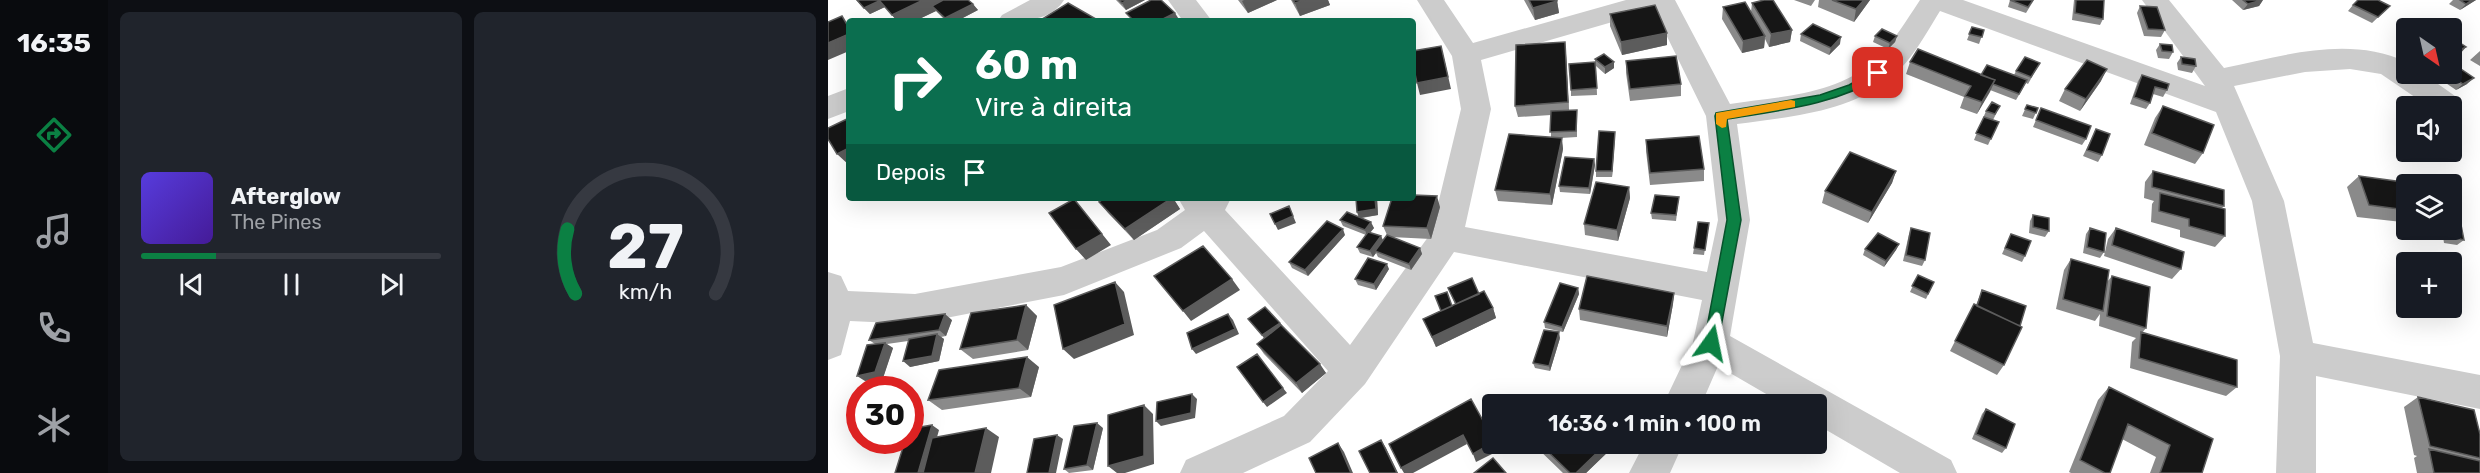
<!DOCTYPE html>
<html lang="pt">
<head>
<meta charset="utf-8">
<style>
	:root { --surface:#171b24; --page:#20242c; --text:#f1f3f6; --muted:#9ea1a6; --line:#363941; --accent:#0b8043 }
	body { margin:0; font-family:Rubik,sans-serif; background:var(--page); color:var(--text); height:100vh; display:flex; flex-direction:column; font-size:22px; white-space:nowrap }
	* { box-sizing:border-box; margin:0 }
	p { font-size:20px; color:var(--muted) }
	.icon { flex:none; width:33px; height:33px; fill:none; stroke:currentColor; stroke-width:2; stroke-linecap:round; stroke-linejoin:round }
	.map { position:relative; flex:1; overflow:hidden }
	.side { display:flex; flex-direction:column; gap:12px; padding:12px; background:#0d0f14; width:720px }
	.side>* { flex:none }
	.top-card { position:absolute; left:18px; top:18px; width:570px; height:183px; border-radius:6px; box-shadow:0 6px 24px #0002; background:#0b6e4f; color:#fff; overflow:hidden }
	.needle { width:39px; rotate:146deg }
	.tools { position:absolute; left:1568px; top:18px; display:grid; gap:12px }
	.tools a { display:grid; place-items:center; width:66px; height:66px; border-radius:6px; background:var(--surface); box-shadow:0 6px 24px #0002; font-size:30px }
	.speed { position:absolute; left:18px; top:376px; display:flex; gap:12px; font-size:30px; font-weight:700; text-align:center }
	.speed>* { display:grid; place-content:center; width:78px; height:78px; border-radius:50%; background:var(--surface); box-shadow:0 6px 24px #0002; line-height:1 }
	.speed .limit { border:9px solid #d22; background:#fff; color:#111 }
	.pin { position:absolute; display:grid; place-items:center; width:51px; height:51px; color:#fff; margin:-26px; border-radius:12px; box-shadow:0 3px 9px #0006 }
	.me { position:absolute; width:66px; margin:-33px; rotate:12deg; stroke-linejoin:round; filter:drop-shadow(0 0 4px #0008) }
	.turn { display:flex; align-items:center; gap:21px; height:126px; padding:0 30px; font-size:27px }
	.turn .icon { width:78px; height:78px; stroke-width:2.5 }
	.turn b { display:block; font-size:42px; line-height:51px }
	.then { display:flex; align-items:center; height:57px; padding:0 30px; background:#0003; gap:12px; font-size:22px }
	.side .tile { flex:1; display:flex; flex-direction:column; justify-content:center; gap:9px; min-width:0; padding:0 21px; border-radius:9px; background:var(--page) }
	.side .dial { align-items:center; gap:0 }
	.dial svg { height:156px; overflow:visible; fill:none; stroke:var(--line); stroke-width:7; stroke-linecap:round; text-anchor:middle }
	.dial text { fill:var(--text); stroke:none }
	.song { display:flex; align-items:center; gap:18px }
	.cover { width:72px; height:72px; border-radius:9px; background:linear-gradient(135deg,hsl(250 70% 55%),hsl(260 70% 35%)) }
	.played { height:6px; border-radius:3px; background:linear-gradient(90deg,var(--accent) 25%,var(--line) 25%) }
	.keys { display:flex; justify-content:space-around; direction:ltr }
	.side .tiles { flex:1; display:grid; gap:12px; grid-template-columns:repeat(2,1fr) }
	.trip { position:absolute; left:654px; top:394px; width:345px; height:60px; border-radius:6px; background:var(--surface); box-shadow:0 6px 24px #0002; font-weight:600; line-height:60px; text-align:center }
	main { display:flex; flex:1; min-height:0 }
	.tab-bar { display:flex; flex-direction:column; width:108px; justify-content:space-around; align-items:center; background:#090b0e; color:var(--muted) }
	.tab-bar .icon { width:42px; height:42px }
	.tab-bar .selected { color:var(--accent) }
	.tab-bar b { font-size:27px; color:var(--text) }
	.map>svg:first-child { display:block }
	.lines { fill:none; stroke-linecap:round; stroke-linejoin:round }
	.minor { fill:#ccc; fill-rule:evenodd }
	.wall { fill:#8a8a8a }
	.shaded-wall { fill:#5c5c5c }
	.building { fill:#161616; stroke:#5c5c5c; stroke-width:1.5 }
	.route { fill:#0b8043; stroke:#07532c; stroke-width:1.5 }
	.slow { fill:#f59e0b }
</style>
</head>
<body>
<main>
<nav class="tab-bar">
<b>16:35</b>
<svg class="icon selected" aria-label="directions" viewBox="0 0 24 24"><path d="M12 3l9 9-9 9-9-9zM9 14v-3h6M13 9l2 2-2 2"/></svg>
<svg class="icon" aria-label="music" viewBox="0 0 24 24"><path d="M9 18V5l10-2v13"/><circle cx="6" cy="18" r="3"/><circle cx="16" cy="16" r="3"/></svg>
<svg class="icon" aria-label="phone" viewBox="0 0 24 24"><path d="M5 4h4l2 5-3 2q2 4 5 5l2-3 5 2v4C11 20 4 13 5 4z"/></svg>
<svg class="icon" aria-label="climate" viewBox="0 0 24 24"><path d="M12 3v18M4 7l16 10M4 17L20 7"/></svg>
</nav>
<section class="side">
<div class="tiles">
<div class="tile">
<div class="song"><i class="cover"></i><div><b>Afterglow</b><p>The Pines</p></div></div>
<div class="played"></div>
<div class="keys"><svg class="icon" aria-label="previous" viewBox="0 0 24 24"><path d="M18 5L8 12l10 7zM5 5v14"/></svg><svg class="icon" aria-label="pause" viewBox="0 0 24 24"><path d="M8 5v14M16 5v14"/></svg><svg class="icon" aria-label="next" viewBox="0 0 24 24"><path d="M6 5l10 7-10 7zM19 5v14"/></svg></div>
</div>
<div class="tile dial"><svg viewBox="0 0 100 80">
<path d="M14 69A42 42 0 1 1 86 69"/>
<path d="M14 69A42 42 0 0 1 10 36" stroke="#0b8043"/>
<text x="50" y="56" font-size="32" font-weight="700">27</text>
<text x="50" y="72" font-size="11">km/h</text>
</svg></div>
</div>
</section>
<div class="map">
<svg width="1652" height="473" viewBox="0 0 1652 473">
	<rect width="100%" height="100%" fill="#fff"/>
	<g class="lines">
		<path class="minor" d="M202 0H236C222 22 194 21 170 21L174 15Z
			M340 0H368L384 21H355Z
			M589 0H616L645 43 798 0H847L902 104C951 96 1008 96 1047 60 1065 43 1078 21 1092 0H1135L1377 86 1314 0H1341L1396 68C1454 56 1521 35 1578 62V74H1596L1627 96 1632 104 1627 112 1623 113V106H1600L1553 74 1522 69 1477 72 1406 86 1456 201 1485 343 1652 375V409L1488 376V473H1448L1452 356 1424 201 1388 112 1112 11C1097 35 1082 64 1059 81 1017 113 959 117 909 124L922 220 902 336 1123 460 1129 473H1072L988 424V405H957L890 366 873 405H835L865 342 874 300 626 252 537 384 482 442 415 473H352L358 460 456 416 500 371 376 231 353 248 236 295 87 324 22 321 13 355 0 360V272L13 276 20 291 87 294 233 267 329 230 357 210 350 198H403L397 210 522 345 603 233 633 109 624 56ZM826 10 878 116 890 220 879 272 637 227 663 109 653 60Z
			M21 88V111L0 119V96Z
			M816 444H855L842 473H801Z"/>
	</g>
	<path class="wall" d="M28 0H140L150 10 129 21H118L108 11 87 21H69L57 7 42 14Z
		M288 0H317L298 10Z
		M410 0H449L420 13Z
		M463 0H500L502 5 472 16Z
		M696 0H729L731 13 707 20Z
		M966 0H987L983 6Z
		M991 0H1042L1026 22 990 7Z
		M1182 0H1206L1198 13 1180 7Z
		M1246 0H1276L1275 19 1272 25 1244 20Z
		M1404 0H1435L1431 6 1415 10Z
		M1625 0H1648L1632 10 1621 4Z
		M924 3 964 30 962 42 941 47 937 39 936 48 914 53 894 19 895 7 923 12Z
		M1525 5 1562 6 1544 23 1520 11Z
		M1312 6 1337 30 1333 37 1316 36 1309 13Z
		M782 14 839 45 794 55 782 26Z
		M1144 27 1156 30 1151 44 1139 40Z
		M973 34 1012 44 1001 55 972 41Z
		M1047 36H1069L1067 42 1060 49 1045 42Z
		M1332 44 1345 52 1341 59 1330 58 1328 50Z
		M1652 51V66L1642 60Z
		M738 54 741 111 749 117V137L733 138 735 149 724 205 670 201 667 190 723 137V115L690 117 687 106Z
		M1353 57 1368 66 1364 73 1350 70 1349 63Z
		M767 59 786 68 777 74 768 66 769 95 743 96V90L767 62Z
		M798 61 853 84V96L802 101 798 73Z
		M1082 62 1153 75H1186L1188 71 1212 63 1200 84 1198 83 1188 100 1162 90 1149 114 1132 108 1136 97 1078 74Z
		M1612 74H1623L1639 84 1628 90 1609 77Z
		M1314 75 1339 90 1335 97 1325 94 1322 103 1318 109 1302 104 1310 81Z
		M1273 81 1252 111 1231 101 1237 89Z
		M1199 105 1210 108 1205 119 1194 116Z
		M1335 106 1375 153 1367 164 1316 145 1327 118Z
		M1213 108 1258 139 1254 145 1205 127Z
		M1158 111 1169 112 1165 120 1171 122 1160 145 1146 140Z
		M1268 129 1274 155 1270 162 1255 156Z
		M787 132 784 177H768V171Z
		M818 140 876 169V181L822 185 818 151Z
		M766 159 767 165 762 194 732 192 731 186Z
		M1068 171 1064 183 1040 223 994 203 997 191Z
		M1325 171 1396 206 1394 208 1397 236 1387 247 1352 237V230L1323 222 1324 204 1326 201 1316 198 1317 182Z
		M1531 176 1578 189V219L1574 222 1529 217 1519 187Z
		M801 187 802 198 790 241 757 235 756 224Z
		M851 197 848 221 824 219 823 213Z
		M345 198 352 209 306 240 280 213 271 202Z
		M528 198H549L550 215 534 218 546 228 542 233 553 236 555 241 559 235 555 226 612 207 603 239 563 237 592 248 594 254 583 270 550 257 548 253 545 257 532 253 529 247 538 235 515 226 512 220 531 217Z
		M1205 215 1221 231 1217 237 1201 233 1202 221Z
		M881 223 876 255 865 254 866 248Z
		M1083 228 1097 260 1094 266 1075 261 1081 234Z
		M1262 228 1276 252 1272 258 1255 253 1258 234Z
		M1288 228 1353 269 1344 279 1276 256 1280 239Z
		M1597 230H1623L1636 240 1629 245 1616 243 1614 230 1610 233Z
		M1183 234 1197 256 1194 262 1174 254Z
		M517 235 480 276 464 268 461 262Z
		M1071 244 1068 250 1056 267 1035 255 1037 249Z
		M1243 259 1279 282 1284 276 1318 328 1314 333 1409 387 1398 396 1302 368 1304 342 1308 338 1271 326 1272 314 1267 321 1228 309 1236 270Z
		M561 269 548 290 530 285 527 279Z
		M1090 275 1106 282 1098 299 1082 292Z
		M620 288 651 294 665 308 668 318 608 347 595 319 627 304Z
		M750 288 751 294 735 332 717 328 716 322Z
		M1154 290 1192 327 1176 365 1169 375 1122 351 1146 304 1148 305Z
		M846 293 845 304 839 337 752 320 751 309Z
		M198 305 209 316 200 350 145 359 132 349Z
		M420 319 452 323 498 373 474 393 436 354 429 344 436 338Z
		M124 320 118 336 113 337 116 339 111 361 82 367 80 341 59 344 65 348 55 378 37 381 47 344 41 340Z
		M732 338 722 371 707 368 705 363Z
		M211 367 203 397 114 410 100 400Z
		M1281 387 1374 473H1322L1328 457 1294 439 1282 473H1243L1241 472 1270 400Z
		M1590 397 1652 434V473H1589L1586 458 1589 456 1586 455 1576 407Z
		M1158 409 1178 448 1174 453 1144 439 1154 414Z
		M275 428 265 470 241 473 236 469Z
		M705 444H784L785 447 758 473H735Z"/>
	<path class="shaded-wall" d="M95 0H128L104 6 108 11 87 21H69L64 15Z
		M300 0H317L298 10 294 3Z
		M416 0H449L420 13 414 1Z
		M477 0H500L502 5 472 16 467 3Z
		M1036 0H1042L1026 22 1028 9Z
		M1435 0 1431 6 1415 10 1420 4Z
		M1644 0H1648L1632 10 1638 4Z
		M51 1 57 7 42 14 36 8Z
		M729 1 731 13 707 20 705 8Z
		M145 4 150 10 129 21H119L117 18Z
		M347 13 352 21H331Z
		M964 30 962 42 941 47 943 34Z
		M839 33V45L794 55 793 42Z
		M21 34V51L0 60V43Z
		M937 36 936 48 914 53 915 41Z
		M1069 36 1067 42 1060 49 1062 43Z
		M1013 37 1012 44 1001 55 1003 48Z
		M737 42 738 54 741 114 740 102Z
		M1638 47 1632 54 1623 58V54Z
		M616 58 623 89 592 95 589 83Z
		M786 62V68L777 74V67Z
		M1279 69 1273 81 1252 111 1258 99Z
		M1646 78 1639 84 1628 90 1635 84Z
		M1167 80 1162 92 1149 114 1154 102Z
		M787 132V138L784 177V171Z
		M734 138 735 149 724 205 722 194Z
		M21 148V165L9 154Z
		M766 159 767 165 762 194 761 188Z
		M1068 171 1064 183 1040 223 1044 212Z
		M801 187 802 198 790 241 789 230Z
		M609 196 612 207 603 239 599 228Z
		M345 198 352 209 306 240 297 229Z
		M547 198H549L550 215 531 218 529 212Z
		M246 199 283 245 258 260 248 249Z
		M461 206 468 223 450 230 447 224Z
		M543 222 546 228 539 236 537 230Z
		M515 229 517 235 480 276 477 270Z
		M553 236 556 242 547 251 548 253 545 257 542 251Z
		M1071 244 1068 250 1056 267 1058 261Z
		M592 248 594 254 583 270 581 264Z
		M559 264 561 269 548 290 546 284Z
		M404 279 412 290 363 321 355 311Z
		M287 282 296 292 306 335 246 359 235 349Z
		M750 288 751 294 735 332 734 327Z
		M846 293 845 304 839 337V326Z
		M198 305 209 316 200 350 189 340Z
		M665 308 668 318 608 347 604 337Z
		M117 314 124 320 118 336 111 330Z
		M400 314 405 320 411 334 368 354 364 349Z
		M452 323 456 328 438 341 434 335Z
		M731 332 732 338 722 371 721 366Z
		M109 334 116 339 111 361 82 367 75 361Z
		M57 343 65 348 55 378 37 381 29 376Z
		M199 357 211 367 203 397 191 388Z
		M492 364 498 373 474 393 468 383Z
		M455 388 459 393 439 407 435 402Z
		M364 394 369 399 367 418 333 426 328 421Z
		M316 405 325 414 326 464 297 473H289L280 466Z
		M269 423 275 428 265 470 259 465Z
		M104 425 111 430 99 473H90Z
		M158 428 171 437 163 473H147Z
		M229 435 235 439 228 473H221Z
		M635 435 639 444 585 473H576L573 468Z
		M553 440 558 448 570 473H569Z
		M510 443 516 452 525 473H523Z
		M664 443 668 444 670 451 648 462 645 454Z
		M778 444H784L785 447 758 473H748Z"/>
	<path class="building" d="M29 0H51V1L36 8Z
		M51 0H95L64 15Z
		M115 0H140L145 4 117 18 104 6Z
		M291 0H300L294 3Z
		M323 0H333L347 13 331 21H306L298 13Z
		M465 0H477L467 3Z
		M701 0H729V1L705 8Z
		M936 0H945L964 30 943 34 924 3Z
		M1004 0H1036L1028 9Z
		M1182 0H1205L1200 7Z
		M1248 0H1276L1275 19 1247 13Z
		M1415 0H1434L1420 4Z
		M1530 0H1550L1562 6 1550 17 1525 5Z
		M1632 0H1644L1638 4Z
		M917 2 937 36 915 41 895 7Z
		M240 3 268 19 265 21H211Z
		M827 5 839 33 793 42 782 14Z
		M1312 6 1329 7 1337 30 1320 29Z
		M14 16 21 28V34L0 43V22Z
		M1604 23 1611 28H1592Z
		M985 24 1013 37 1003 48 973 34Z
		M1144 27 1156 30 1154 37 1141 34Z
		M1054 29 1069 36 1062 43 1047 36Z
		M1623 37 1638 47 1623 54Z
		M737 42 740 102 687 106 688 45Z
		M1332 44 1344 45 1345 52 1334 51Z
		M613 46 620 77 589 83 585 65V51Z
		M1090 49 1167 80 1154 102 1137 96 1143 86 1082 62Z
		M776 54 786 62 777 67 767 59Z
		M848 56 853 84 802 89 798 61Z
		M1197 57 1212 63 1203 77 1188 71Z
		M1353 57 1367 59 1368 66 1354 64Z
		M1259 60 1279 69 1258 99 1237 89Z
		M767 62 769 88 743 90 741 64Z
		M1159 65 1199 80 1191 94 1165 84 1167 80 1153 75Z
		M1627 65 1646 78 1635 84 1620 74H1623V67Z
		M1314 75 1341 84 1339 90 1327 87 1322 103 1306 97Z
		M1164 102 1172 106 1167 114 1158 111Z
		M1199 105 1210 108 1208 113 1197 109Z
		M1335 106 1386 125 1375 153 1324 133Z
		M1213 108 1263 126 1258 139 1208 120Z
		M749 110 748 131 722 132 723 111Z
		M1156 117 1171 122 1163 139 1148 133Z
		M21 118V148L9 154 0 139V128Z
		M1268 129 1282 134 1274 155 1259 150Z
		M771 131 787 132 784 171H768Z
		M681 134 734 138 722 194 667 190Z
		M871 136 876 169 822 173 818 140Z
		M1022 152 1068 171 1044 212 997 191Z
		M737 157 766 159 761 188 731 186Z
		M1325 171 1396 190V206L1324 187Z
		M1531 176 1575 182 1578 189V210L1541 205Z
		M768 182 801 187 789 230 756 224Z
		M1332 193 1397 209V236L1361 226V219L1331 211Z
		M585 195 609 196 599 228 555 226 564 198H585Z
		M827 195 851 197 848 215 823 213Z
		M277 198H344L297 229 271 202Z
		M528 198H547L548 209 529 212Z
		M246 199 274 234 248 249 221 213Z
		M461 206 465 216 447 224 442 214Z
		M519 212 543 222 537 230 512 220Z
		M1205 215 1221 218V231L1205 227Z
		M1623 218 1632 220 1636 240 1624 237 1622 230H1623Z
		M499 221 515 229 477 270 461 262Z
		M870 222 881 223 877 250 866 248Z
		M1083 228 1102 233 1097 260 1078 255Z
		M1262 228 1278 233 1276 252 1259 247Z
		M1288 228 1356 252 1353 269 1284 245Z
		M540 232 553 236 542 251 529 247Z
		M1050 233 1071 244 1058 261 1037 249Z
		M1183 234 1203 241 1197 256 1177 248Z
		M559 235 592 248 581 264 547 251Z
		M375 246 404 279 355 311 326 276Z
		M540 258 559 264 546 284 527 279Z
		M1243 259 1281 270 1275 311 1235 299Z
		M1090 275 1106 282 1100 294 1084 286Z
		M759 276 846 293 839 326 751 309Z
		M1284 276 1322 287 1318 328 1279 316Z
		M644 278 651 294 628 304 620 288Z
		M287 282 297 324 235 349 226 305Z
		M732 283 750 288 734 327 716 322Z
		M1154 290 1198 306 1192 326 1149 306Z
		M656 291 665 308 604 337 595 319Z
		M619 292 624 306 613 311 607 296Z
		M1146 304 1194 327 1176 365 1127 341Z
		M198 305 189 340 132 349 143 313Z
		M437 307 452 323 434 335 420 319Z
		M117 314 111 330 41 340 48 323Z
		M400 314 407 329 364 349 359 333Z
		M453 325 492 364 468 383 429 344Z
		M716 330 731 332 721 366 705 363Z
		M1313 332 1409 360V387L1311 358Z
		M109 334 104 356 75 361 81 339Z
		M57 343 47 372 29 376 39 345Z
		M429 354 455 388 435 402 409 367Z
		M199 357 191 388 100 400 111 370Z
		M1281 387 1385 439 1374 473H1332L1342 445 1300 424 1282 473H1277L1252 460Z
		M364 394 363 413 328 421 329 402Z
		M738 397 747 405H729Z
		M1590 397 1646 410 1652 434V458L1602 446Z
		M643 399 664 437V443L645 454 635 435 573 468 561 444Z
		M316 405V456L280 466V415Z
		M1158 409 1187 424 1178 448 1148 434Z
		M269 423 259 465 236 469 246 426Z
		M104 425 90 473H67L77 441H82V429Z
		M158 428 147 473H95L104 438Z
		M229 435 221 473H199L206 439Z
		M553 440 569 473H542L531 451Z
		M510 443 523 473H488L481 458Z
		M712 444H778L748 473H742Z
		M1601 449 1652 461V473H1606Z
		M665 458 678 473H646Z"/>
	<path class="route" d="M1050 69 1056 73 1054 76C1007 105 954 110 899 119L913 220 890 343 883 349 878 347 876 343 899 220 887 116 888 113 992 95 1021 85Z"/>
	<path class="slow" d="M963 100 967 101V107L899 119 898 127 894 128 888 124V113Z"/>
</svg>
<div class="tools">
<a><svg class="needle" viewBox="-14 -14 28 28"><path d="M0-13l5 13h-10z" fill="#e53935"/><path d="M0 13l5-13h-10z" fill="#9ea1a6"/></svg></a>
<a><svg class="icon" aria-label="sound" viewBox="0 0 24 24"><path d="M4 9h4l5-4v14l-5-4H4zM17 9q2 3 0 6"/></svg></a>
<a><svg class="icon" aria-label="layers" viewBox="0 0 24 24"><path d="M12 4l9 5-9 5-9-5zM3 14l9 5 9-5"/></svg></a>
<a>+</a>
</div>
<div class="speed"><div class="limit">30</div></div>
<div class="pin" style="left:1050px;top:73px;background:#d93025"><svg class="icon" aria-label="arrive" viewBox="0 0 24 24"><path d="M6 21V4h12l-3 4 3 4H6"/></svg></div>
<svg class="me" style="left:883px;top:343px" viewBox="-20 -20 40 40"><path d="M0-17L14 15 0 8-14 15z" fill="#0b8043" stroke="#fff" stroke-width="4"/></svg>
<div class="trip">16:36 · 1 min · 100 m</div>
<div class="top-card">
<div class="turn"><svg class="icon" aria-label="right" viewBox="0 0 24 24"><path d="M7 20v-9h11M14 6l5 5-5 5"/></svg><div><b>60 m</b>Vire à direita</div></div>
<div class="then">Depois<svg class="icon" aria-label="arrive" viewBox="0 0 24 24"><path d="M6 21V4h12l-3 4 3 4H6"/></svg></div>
</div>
</div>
</main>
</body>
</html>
